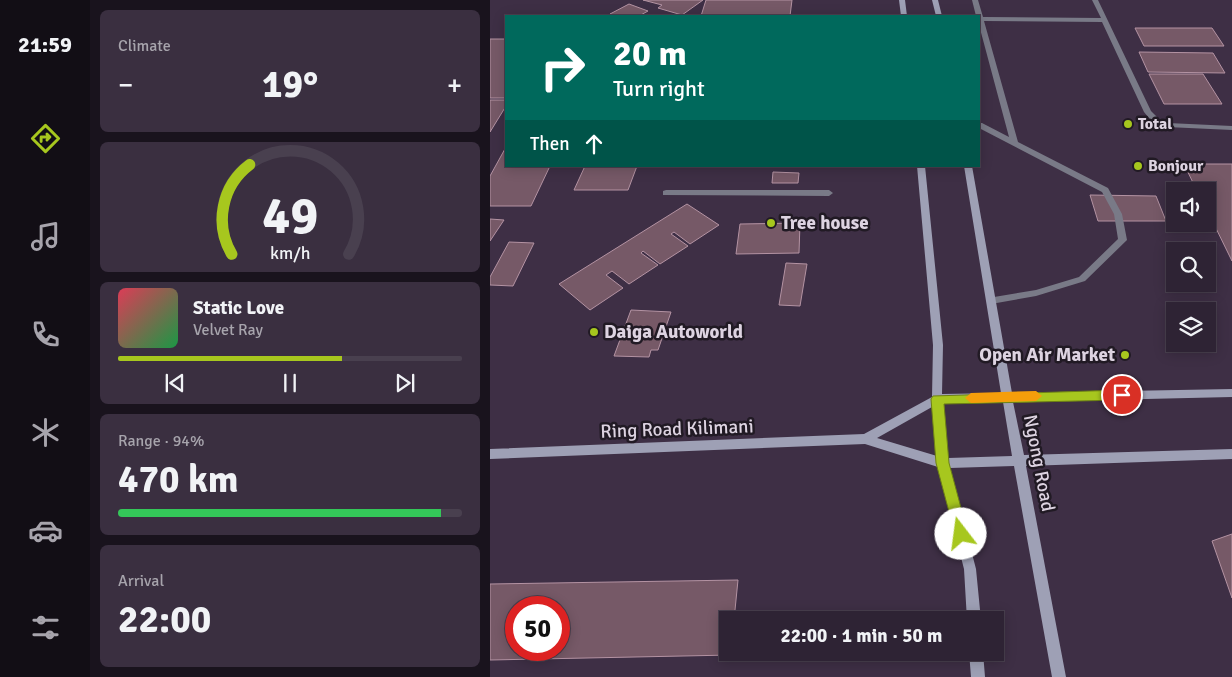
<!DOCTYPE html>
<html lang="en">
<head>
<meta charset="utf-8">
<style>
	:root { --surface:#2e2334; --page:#3a2f40; --text:#f1f3f6; --muted:#a7a4ac; --line:#49404f; --accent:#a7c71e }
	body { margin:0; font-family:Signika,sans-serif; background:var(--page); color:var(--text); height:100vh; display:flex; flex-direction:column; font-size:19px; white-space:nowrap }
	* { box-sizing:border-box; margin:0 }
	p { font-size:16px; color:var(--muted) }
	.icon { flex:none; width:28px; height:28px; fill:none; stroke:currentColor; stroke-width:2; stroke-linecap:round; stroke-linejoin:round }
	.map { position:relative; flex:1; overflow:hidden }
	.panel { display:flex; flex-direction:column; gap:10px; padding:10px; background:#19131d; width:400px }
	.panel>* { flex:none }
	.guide { position:absolute; left:15px; top:15px; width:475px; height:152px; border-radius:0px; box-shadow:0 2px 12px #0003,0 0 0 1px var(--line); background:#00695c; color:#fff; overflow:hidden }
	.buttons { position:absolute; left:676px; top:182px; display:grid; gap:10px }
	.buttons a { display:grid; place-items:center; width:50px; height:50px; border-radius:0px; background:var(--surface); box-shadow:0 2px 12px #0003,0 0 0 1px var(--line); font-size:25px }
	.speed { position:absolute; left:15px; top:596px; display:flex; gap:10px; font-size:25px; font-weight:700; text-align:center }
	.speed>* { display:grid; place-content:center; width:65px; height:65px; border-radius:50%; background:var(--surface); box-shadow:0 2px 12px #0003,0 0 0 1px var(--line); line-height:1 }
	.speed .limit { border:8px solid #d22; background:#fff; color:#111 }
	.pin { position:absolute; display:grid; place-items:center; width:42px; height:42px; color:#fff; margin:-21px; border:2px solid #fff; border-radius:50%; box-shadow:0 1px 5px #0007 }
	.me { position:absolute; width:55px; margin:-28px; rotate:345deg; stroke-linejoin:round; filter:drop-shadow(0 0 4px #0008) }
	.turn { display:flex; align-items:center; gap:18px; height:105px; padding:0 25px; font-size:22px }
	.turn .icon { width:65px; height:65px; stroke-width:2.5 }
	.turn b { display:block; font-size:35px; line-height:42px }
	.then { display:flex; align-items:center; height:48px; padding:0 25px; background:#0003; gap:10px; font-size:19px }
	.big { font-size:38px; font-weight:700; line-height:1.1 }
	.panel .tile { flex:1; display:flex; flex-direction:column; justify-content:center; gap:8px; min-width:0; padding:0 18px; border-radius:8px; background:var(--page) }
	.panel .dial { align-items:center; gap:0 }
	.dial svg { height:130px; overflow:visible; fill:none; stroke:var(--line); stroke-width:7; stroke-linecap:round; text-anchor:middle }
	.dial text { fill:var(--text); stroke:none }
	.song { display:flex; align-items:center; gap:15px }
	.cover { width:60px; height:60px; border-radius:8px; background:linear-gradient(135deg,hsl(350 70% 55%),hsl(140 70% 35%)) }
	.played { height:5px; border-radius:2px; background:linear-gradient(90deg,var(--accent) 65%,var(--line) 65%) }
	.keys { display:flex; justify-content:space-around; direction:ltr }
	.heat { display:flex; justify-content:space-between; align-items:center; font-size:28px; direction:ltr }
	.charge { height:8px; border-radius:4px; background:linear-gradient(90deg,#34c759 94%,var(--line) 0) }
	.trip { position:absolute; left:229px; top:611px; width:285px; height:50px; border-radius:0px; background:var(--surface); box-shadow:0 2px 12px #0003,0 0 0 1px var(--line); font-weight:700; line-height:50px; text-align:center }
	main { display:flex; flex:1; min-height:0 }
	.dock { display:flex; flex-direction:column; width:90px; justify-content:space-around; align-items:center; background:#120e15; color:var(--muted) }
	.dock .icon { width:35px; height:35px }
	.dock .selected { color:var(--accent) }
	.dock b { font-size:22px; color:var(--text) }
	.map>svg:first-child { display:block }
	.building { fill:#765967; stroke:#b493a3; fill-rule:evenodd }
	.lines { fill:none; stroke-linecap:round; stroke-linejoin:round }
	.lane { fill:#797a87; fill-rule:evenodd }
	.secondary { fill:#9ea0b5; fill-rule:evenodd }
	.route { fill:#a7c71e; stroke:#6d8114 }
	.slow { fill:#f59e0b }
	.poi-dot { fill:#a7c71e; stroke:#211a24; stroke-width:2 }
	.labels { text-anchor:middle; dominant-baseline:central; stroke-width:5; stroke-linejoin:round; paint-order:stroke }
	.far-poi-label { font-size:16px; font-weight:bold; fill:#ddd3e1; stroke:#211a24; text-anchor:start }
	.poi-label { font-size:19px; font-weight:bold; fill:#ddd3e1; stroke:#211a24; text-anchor:start }
	.street-label { font-size:19px; fill:#ddd3e1; stroke:#211a24 }
</style>
</head>
<body>
<main>
<nav class="dock">
<b>21:59</b>
<svg class="icon selected" aria-label="directions" viewBox="0 0 24 24"><path d="M12 3l9 9-9 9-9-9zM9 14v-3h6M13 9l2 2-2 2"/></svg>
<svg class="icon" aria-label="music" viewBox="0 0 24 24"><path d="M9 18V5l10-2v13"/><circle cx="6" cy="18" r="3"/><circle cx="16" cy="16" r="3"/></svg>
<svg class="icon" aria-label="phone" viewBox="0 0 24 24"><path d="M5 4h4l2 5-3 2q2 4 5 5l2-3 5 2v4C11 20 4 13 5 4z"/></svg>
<svg class="icon" aria-label="climate" viewBox="0 0 24 24"><path d="M12 3v18M4 7l16 10M4 17L20 7"/></svg>
<svg class="icon" aria-label="car" viewBox="0 0 24 24"><path d="M5 17H2v-5l4-1 3-4h7l3 4 3 1v5h-3M9 17h6M6 11h13"/><circle cx="7" cy="17" r="2"/><circle cx="17" cy="17" r="2"/></svg>
<svg class="icon" aria-label="filters" viewBox="0 0 24 24"><path d="M4 7h16M4 17h16"/><circle cx="9" cy="7" r="2"/><circle cx="15" cy="17" r="2"/></svg>
</nav>
<section class="panel">
<div class="tile"><p>Climate</p>
<div class="heat"><a>−</a><b class="big">19°</b><a>+</a></div>
</div>
<div class="tile dial"><svg viewBox="0 0 100 80">
<path d="M14 69A42 42 0 1 1 86 69"/>
<path d="M14 69A42 42 0 0 1 25 14" stroke="#a7c71e"/>
<text x="50" y="56" font-size="32" font-weight="700">49</text>
<text x="50" y="72" font-size="11">km/h</text>
</svg></div>
<div class="tile">
<div class="song"><i class="cover"></i><div><b>Static Love</b><p>Velvet Ray</p></div></div>
<div class="played"></div>
<div class="keys"><svg class="icon" aria-label="previous" viewBox="0 0 24 24"><path d="M18 5L8 12l10 7zM5 5v14"/></svg><svg class="icon" aria-label="pause" viewBox="0 0 24 24"><path d="M8 5v14M16 5v14"/></svg><svg class="icon" aria-label="next" viewBox="0 0 24 24"><path d="M6 5l10 7-10 7zM19 5v14"/></svg></div>
</div>
<div class="tile"><p>Range · 94%</p><b class="big">470 km</b><div class="charge"></div></div>
<div class="tile"><p>Arrival</p><b class="big">22:00</b></div>
</section>
<div class="map">
<svg width="742" height="677" viewBox="0 0 742 677">
	<rect width="100%" height="100%" fill="#3e2f45"/>
	<path class="building" d="M153 0H213L192 15 168 8 172 5Z
		M216 0H302L300 16H211Z
		M139 4 158 11 149 16H126L120 14Z
		M645 28H722L734 46H654Z
		M0 39H16V98H0Z
		M649 52 723 53 735 73 658 72Z
		M659 74H713L732 104H674Z
		M0 100H16V106L0 132Z
		M16 147V166H60L41 206H0V176Z
		M694 164H742V261L718 212V191H707Z
		M95 166H147L138 190H84Z
		M283 172 309 173 308 183H282Z
		M600 195 666 196 676 221H608Z
		M197 204 229 225 200 244 184 232 181 234 198 246 170 264 153 251 151 253 168 265 139 284 122 271 116 275 133 288 100 310 69 284Z
		M0 219 14 220 0 241Z
		M310 223 309 253 246 254 250 224Z
		M19 242 44 243 23 286 0 285V277Z
		M296 263 317 264 310 306 289 305Z
		M141 310 181 312 168 350H161L159 357 124 356Z
		M742 534V598L722 541Z
		M248 580 244 620H238V652H241V655L0 660V584ZM26 608H69V650H26Z"/>
	<g class="lines">
		<path class="lane" d="M482 0H488L493 17 611 18 602 0H608L661 111 669 119 678 123 742 126V130L677 127 663 123 654 112 612 22 494 21 528 142 618 188 632 214 637 240 595 281 546 296 501 304 498 302 496 300 498 298 546 290 589 277 628 239 624 214 612 192 489 128V123H492L519 137 489 25V16H486Z
			M176 190H339L343 193 339 196 173 195V191Z"/>
		<path class="secondary" d="M409 0H415L417 16H411Z
			M442 0H448L452 16H446Z
			M427 166H435L453 345 452 394 511 393 474 166H482L522 393 742 389V397L523 402 534 455 742 449V459L536 466 576 677H562L524 466 460 468 486 569 491 620H477L474 569 448 467 375 444 0 459V449L374 434 442 397 443 345ZM513 402 522 456 458 458 453 403ZM442 407 447 456 387 438Z
			M479 652H493L495 677H481Z"/>
	</g>
	<path class="route" d="M632 390 638 395 632 400 454 404 459 463 478 534 476 538 471 540 466 538 446 463 441 399 443 396Z"/>
	<path class="slow" d="M546 391 552 396 546 401 481 403 475 398 481 393Z"/>
	<g class="poi-dot">
		<circle cx="638" cy="124" r="5"/>
		<circle cx="648" cy="166" r="5"/>
		<circle cx="281" cy="223" r="5"/>
		<circle cx="104" cy="332" r="5"/>
		<circle cx="635" cy="355" r="5"/>
	</g>
	<g class="labels">
		<g class="far-poi-label">
			<text x="648" y="124">Total</text>
			<text x="658" y="166">Bonjour</text>
		</g>
		<g class="poi-label">
			<text x="291" y="223">Tree house</text>
			<text x="114" y="332">Daiga Autoworld</text>
			<text x="625" y="355" text-anchor="end">Open Air Market</text>
		</g>
		<g class="street-label">
			<text transform="translate(187 429) rotate(-2)">Ring Road Kilimani</text>
			<text transform="translate(549 463) rotate(79)">Ngong Road</text>
		</g>
	</g>
</svg>
<div class="buttons">
<a><svg class="icon" aria-label="sound" viewBox="0 0 24 24"><path d="M4 9h4l5-4v14l-5-4H4zM17 9q2 3 0 6"/></svg></a>
<a><svg class="icon" aria-label="search" viewBox="0 0 24 24"><circle cx="10" cy="10" r="6"/><path d="M15 15l6 6"/></svg></a>
<a><svg class="icon" aria-label="layers" viewBox="0 0 24 24"><path d="M12 4l9 5-9 5-9-5zM3 14l9 5 9-5"/></svg></a>
</div>
<div class="speed"><div class="limit">50</div></div>
<div class="pin" style="left:632px;top:395px;background:#d93025"><svg class="icon" aria-label="arrive" viewBox="0 0 24 24"><path d="M6 21V4h12l-3 4 3 4H6"/></svg></div>
<svg class="me" style="left:471px;top:534px" viewBox="-20 -20 40 40"><circle r="19" fill="#fff"/><path d="M0-13L10 11 0 6-10 11z" fill="#a7c71e"/></svg>
<div class="trip">22:00 · 1 min · 50 m</div>
<div class="guide">
<div class="turn"><svg class="icon" aria-label="right" viewBox="0 0 24 24"><path d="M7 20v-9h11M14 6l5 5-5 5"/></svg><div><b>20 m</b>Turn right</div></div>
<div class="then">Then<svg class="icon" aria-label="ahead" viewBox="0 0 24 24"><path d="M12 20V5M6 11l6-6 6 6"/></svg></div>
</div>
</div>
</main>
</body>
</html>
